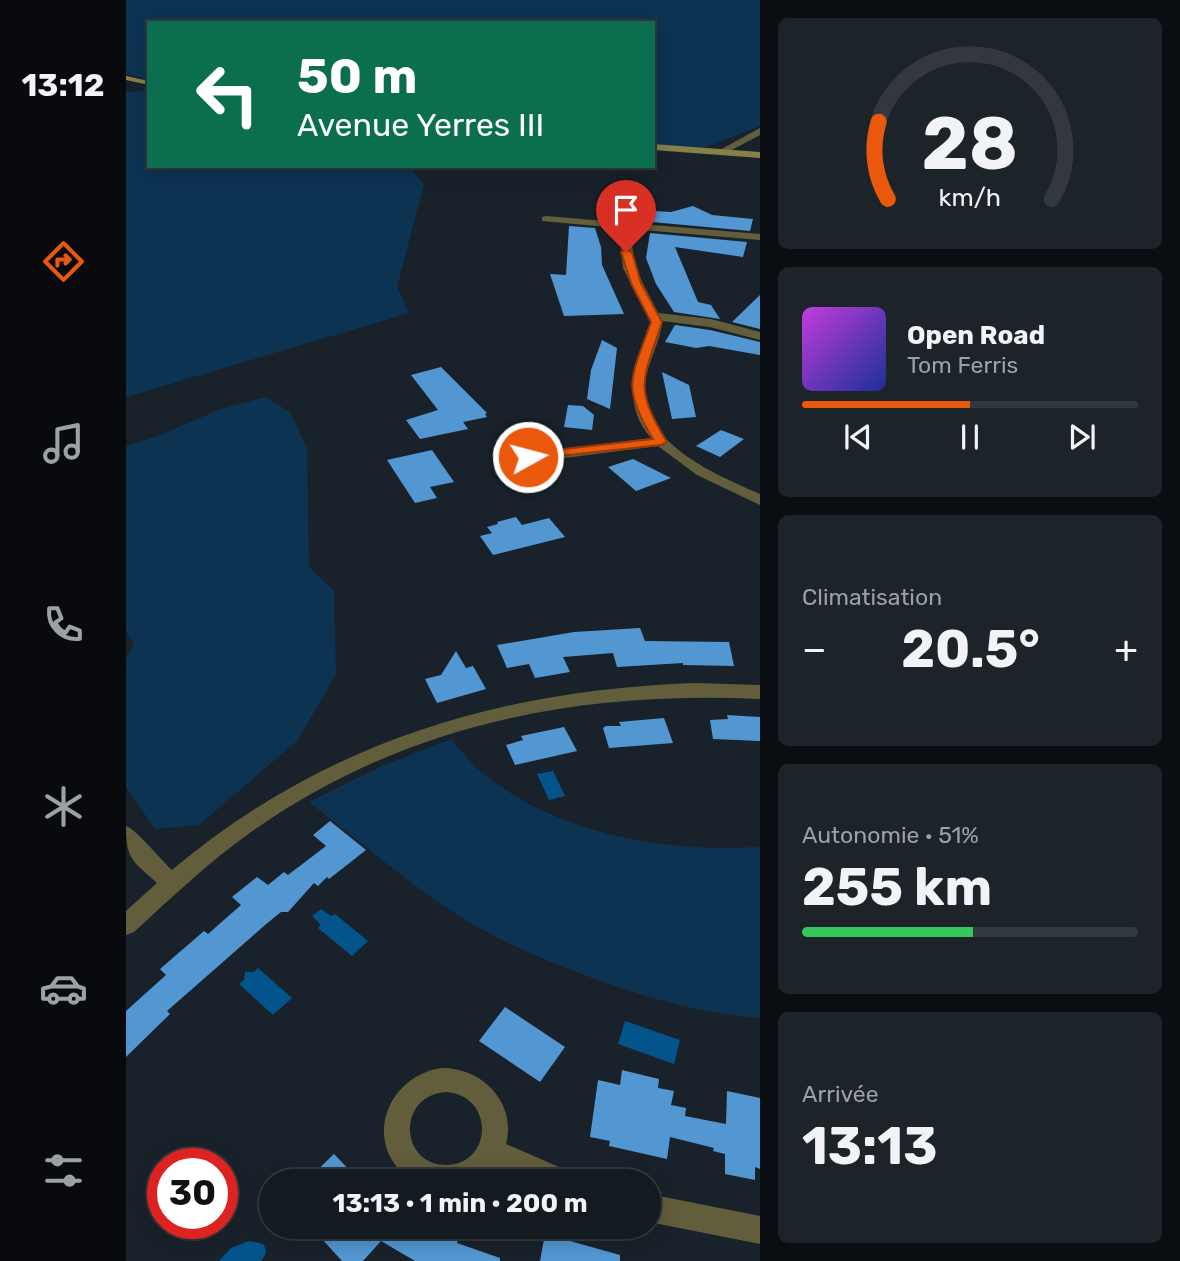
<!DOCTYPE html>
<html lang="fr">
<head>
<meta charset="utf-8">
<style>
	:root { --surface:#131a20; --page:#1c2329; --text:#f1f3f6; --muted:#9da1a5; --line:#32383e; --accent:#ea580c }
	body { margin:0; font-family:Rubik,sans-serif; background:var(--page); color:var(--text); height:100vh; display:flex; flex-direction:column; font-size:26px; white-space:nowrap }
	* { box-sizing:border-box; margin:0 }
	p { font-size:23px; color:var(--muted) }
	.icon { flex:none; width:38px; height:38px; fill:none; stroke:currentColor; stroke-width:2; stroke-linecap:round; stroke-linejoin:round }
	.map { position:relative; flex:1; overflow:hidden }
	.details { display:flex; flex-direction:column; gap:18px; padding:18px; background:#0a0e12; width:420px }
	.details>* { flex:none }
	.guide { position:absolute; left:21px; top:21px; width:508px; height:147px; border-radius:0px; box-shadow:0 4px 18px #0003,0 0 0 2px var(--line); background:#0b6e4f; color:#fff; overflow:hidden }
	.speed { position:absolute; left:21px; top:1148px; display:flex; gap:14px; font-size:35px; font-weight:700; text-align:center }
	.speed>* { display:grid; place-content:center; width:91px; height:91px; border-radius:50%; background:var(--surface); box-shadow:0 4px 18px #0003,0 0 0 2px var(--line); line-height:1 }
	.speed .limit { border:10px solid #d22; background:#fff; color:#111 }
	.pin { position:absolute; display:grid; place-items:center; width:60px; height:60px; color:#fff; margin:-72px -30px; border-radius:50% 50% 50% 0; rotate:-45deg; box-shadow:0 0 7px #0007 }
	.pin .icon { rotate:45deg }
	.me { position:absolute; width:77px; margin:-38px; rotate:83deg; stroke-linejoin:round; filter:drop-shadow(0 0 5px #0008) }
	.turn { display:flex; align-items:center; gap:24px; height:147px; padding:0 35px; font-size:32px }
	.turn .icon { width:91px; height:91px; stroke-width:2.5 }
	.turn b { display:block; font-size:49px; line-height:60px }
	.big { font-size:52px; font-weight:700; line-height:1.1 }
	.details .widget { flex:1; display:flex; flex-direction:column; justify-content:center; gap:10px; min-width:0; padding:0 24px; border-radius:10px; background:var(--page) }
	.details .dial { align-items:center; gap:0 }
	.dial svg { height:182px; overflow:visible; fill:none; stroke:var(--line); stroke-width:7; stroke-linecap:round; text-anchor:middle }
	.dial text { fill:var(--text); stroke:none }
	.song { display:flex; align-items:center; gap:21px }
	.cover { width:84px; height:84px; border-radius:10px; background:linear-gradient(135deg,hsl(290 70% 55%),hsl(230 70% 35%)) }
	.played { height:7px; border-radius:4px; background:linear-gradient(90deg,var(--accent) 50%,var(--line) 50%) }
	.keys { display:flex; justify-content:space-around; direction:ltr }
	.heat { display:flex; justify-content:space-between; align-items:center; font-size:38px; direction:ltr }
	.charge { height:10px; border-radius:5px; background:linear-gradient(90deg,#34c759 51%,var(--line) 0) }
	.trip { position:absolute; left:133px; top:1169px; width:402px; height:70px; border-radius:35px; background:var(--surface); box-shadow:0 4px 18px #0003,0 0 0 2px var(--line); font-weight:700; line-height:70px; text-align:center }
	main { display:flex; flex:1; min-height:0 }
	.tabs { display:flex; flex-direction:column; width:126px; justify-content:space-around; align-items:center; background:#080a0d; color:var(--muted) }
	.tabs .icon { width:49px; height:49px }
	.tabs .on { color:var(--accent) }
	.tabs b { font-size:32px; color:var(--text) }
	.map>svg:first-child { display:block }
	.green { fill:#0d3352 }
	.water { fill:#02548a }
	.building { fill:#5397d2 }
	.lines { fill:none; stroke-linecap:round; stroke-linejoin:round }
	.street { fill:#625e3c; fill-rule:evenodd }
	.secondary { fill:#878049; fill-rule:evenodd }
	.route { fill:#ea580c; stroke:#983908; stroke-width:2 }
</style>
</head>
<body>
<main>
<nav class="tabs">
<b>13:12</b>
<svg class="icon on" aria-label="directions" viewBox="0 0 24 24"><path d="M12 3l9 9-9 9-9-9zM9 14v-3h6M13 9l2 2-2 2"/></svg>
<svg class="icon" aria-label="music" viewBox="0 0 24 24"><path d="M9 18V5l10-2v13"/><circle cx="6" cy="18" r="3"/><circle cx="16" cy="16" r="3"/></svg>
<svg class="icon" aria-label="phone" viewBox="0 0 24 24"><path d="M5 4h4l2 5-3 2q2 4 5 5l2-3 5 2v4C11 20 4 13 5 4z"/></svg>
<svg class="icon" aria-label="climate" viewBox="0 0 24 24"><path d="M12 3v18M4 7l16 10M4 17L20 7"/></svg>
<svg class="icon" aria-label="car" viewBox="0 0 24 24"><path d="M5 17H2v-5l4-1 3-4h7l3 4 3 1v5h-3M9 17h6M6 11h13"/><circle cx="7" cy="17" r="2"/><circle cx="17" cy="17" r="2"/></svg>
<svg class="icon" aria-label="filters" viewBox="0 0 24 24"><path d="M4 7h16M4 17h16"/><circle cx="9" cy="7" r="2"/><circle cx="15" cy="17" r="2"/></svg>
</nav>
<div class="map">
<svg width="634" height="1261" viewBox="0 0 634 1261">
	<rect width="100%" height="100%" fill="#19222b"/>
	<path class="green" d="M0 0H634V126L574 149 527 147V23H23V80L0 74Z
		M23 90V166H282L298 184 271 287 283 313 0 397V92Z
		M139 397 164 412 181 448 183 567 208 591 210 675 171 741 73 825 29 829 0 787V658L8 644 0 631V446L30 437 92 410Z
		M325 739C335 750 345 765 358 774 433 835 539 852 634 847V1018C569 1013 508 994 448 971 416 958 385 946 355 929 294 894 239 845 183 802L256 766Z"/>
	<path class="water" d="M427 771 439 796 423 800 411 774Z
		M195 909 205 916 209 914 242 941 226 956 192 928 195 925 186 916Z
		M132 968 166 998 147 1015 113 984 118 980 119 972H128Z
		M499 1021 554 1040 548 1064 492 1044Z
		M123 1241 137 1244C142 1251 140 1255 135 1261H93L105 1248Z"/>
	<path class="building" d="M567 206 586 215 627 219 624 231 526 222 528 211 545 212Z
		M443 226 469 228 475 247 476 265 498 314 438 316 424 274 440 275Z
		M524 233 621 242 617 257 549 247 572 302 585 305 594 319 548 312 530 284 520 258Z
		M634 295V329L606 322Z
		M549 325 584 330 634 342V355L583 346 570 348 539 342Z
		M476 340 491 348 484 409 461 399 465 370Z
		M315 367 361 413 359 414 361 417 337 422 342 429 294 439 280 420 312 410 285 375Z
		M536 372 563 385 570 417 546 419Z
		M442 405 457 406 468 415 466 430 438 427Z
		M595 430 618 439 594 457 570 446Z
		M306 450 328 482 304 487 311 498 289 503 261 460Z
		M507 459 545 478 510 491 482 467Z
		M390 517 396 525 423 518 439 537 367 555 354 536 366 533 361 527 372 524 371 522Z
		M514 628 519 641 603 642 608 666 557 665V663L491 667 487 653 437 657 444 672 409 678 403 664 381 668 371 645 448 632Z
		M330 651 340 668 347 666 360 689 311 703 299 679 315 675Z
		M601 715 634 717V741L587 739 584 720 602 719Z
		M538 718 547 743 483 748 477 728 480 726H495L493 722Z
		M438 727 451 751 389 765 380 745 397 740 395 736Z
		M204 821 240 850 203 879 201 877 192 886 188 883 162 912H155L139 925 41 1011 44 1014 0 1057V1011L40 975 34 969 78 931 82 934 115 905 106 897 131 877 142 885 158 872 162 875 200 846 187 835Z
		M379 1007 439 1047 414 1082 353 1041Z
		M496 1070 533 1079 532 1088 548 1091 545 1105 560 1108 559 1116 600 1124 601 1091 634 1098V1169L629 1167V1180L599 1174V1154L587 1151 588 1148 544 1137 541 1159 483 1146 484 1141 464 1137 472 1080 494 1085Z
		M208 1154 234 1181H180Z
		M185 1227H281L301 1238 304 1227H306L333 1236 331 1243 374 1258V1261H289L255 1241 237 1261H216Z
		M419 1234 494 1255V1261H414Z"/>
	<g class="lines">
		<path class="street" d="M634 128V135L600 153 592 151Z
			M420 216 634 234V240L504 229 509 268 532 313 585 319 634 332V340L584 327 536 321C535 341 522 361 519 382 512 443 589 474 634 494V505L571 475 532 446 377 466 375 463 377 460 402 453 525 438C493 401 511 362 525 322L497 268 493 228 416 221V217Z
			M569 683 634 685V699C450 691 278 724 125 832 83 862 46 897 8 932L0 935V911L31 883C7 861 0 860 0 826 10 829 35 860 46 870 198 742 373 690 569 683Z
			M315 1068C356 1067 391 1103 380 1144L442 1171 445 1181H402L369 1167 353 1181H287C235 1148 258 1077 315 1068ZM320 1092C369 1095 367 1165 320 1165 273 1165 271 1095 320 1092Z
			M523 1194 634 1216V1244L523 1222Z"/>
		<path class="secondary" d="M0 76 23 81V85L0 80Z
			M527 144 634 152V158L527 150Z"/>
	</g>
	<path class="route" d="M500 249 506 252 515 283 536 322C517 381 507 386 541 442L535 445 397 460V454L402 453 527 439C494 385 506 377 525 322L505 283 495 252Z"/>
</svg>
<div class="speed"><div class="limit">30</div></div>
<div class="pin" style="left:500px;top:252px;background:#d93025"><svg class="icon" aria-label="arrive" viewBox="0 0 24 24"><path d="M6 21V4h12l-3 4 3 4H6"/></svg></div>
<svg class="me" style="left:402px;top:457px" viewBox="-20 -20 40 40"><circle r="17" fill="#ea580c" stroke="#fff" stroke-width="3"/><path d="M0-11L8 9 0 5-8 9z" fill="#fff"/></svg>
<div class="trip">13:13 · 1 min · 200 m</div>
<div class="guide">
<div class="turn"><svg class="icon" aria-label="left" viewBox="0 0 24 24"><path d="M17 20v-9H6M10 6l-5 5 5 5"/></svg><div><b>50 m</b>Avenue Yerres III</div></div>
</div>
</div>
<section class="details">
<div class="widget dial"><svg viewBox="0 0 100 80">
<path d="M14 69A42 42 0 1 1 86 69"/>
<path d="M14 69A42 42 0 0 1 10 35" stroke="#ea580c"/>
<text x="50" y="56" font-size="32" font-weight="700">28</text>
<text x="50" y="72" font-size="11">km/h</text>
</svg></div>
<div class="widget">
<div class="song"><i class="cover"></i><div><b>Open Road</b><p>Tom Ferris</p></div></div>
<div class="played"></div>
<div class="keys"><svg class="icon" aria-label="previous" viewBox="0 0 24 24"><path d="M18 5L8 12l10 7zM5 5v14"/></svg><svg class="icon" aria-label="pause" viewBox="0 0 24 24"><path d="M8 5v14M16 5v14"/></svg><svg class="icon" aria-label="next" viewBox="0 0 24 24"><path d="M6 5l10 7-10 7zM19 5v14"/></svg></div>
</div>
<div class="widget"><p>Climatisation</p>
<div class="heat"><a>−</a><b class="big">20.5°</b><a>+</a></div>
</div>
<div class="widget"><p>Autonomie · 51%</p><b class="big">255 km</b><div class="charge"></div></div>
<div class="widget"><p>Arrivée</p><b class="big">13:13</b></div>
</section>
</main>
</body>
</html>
